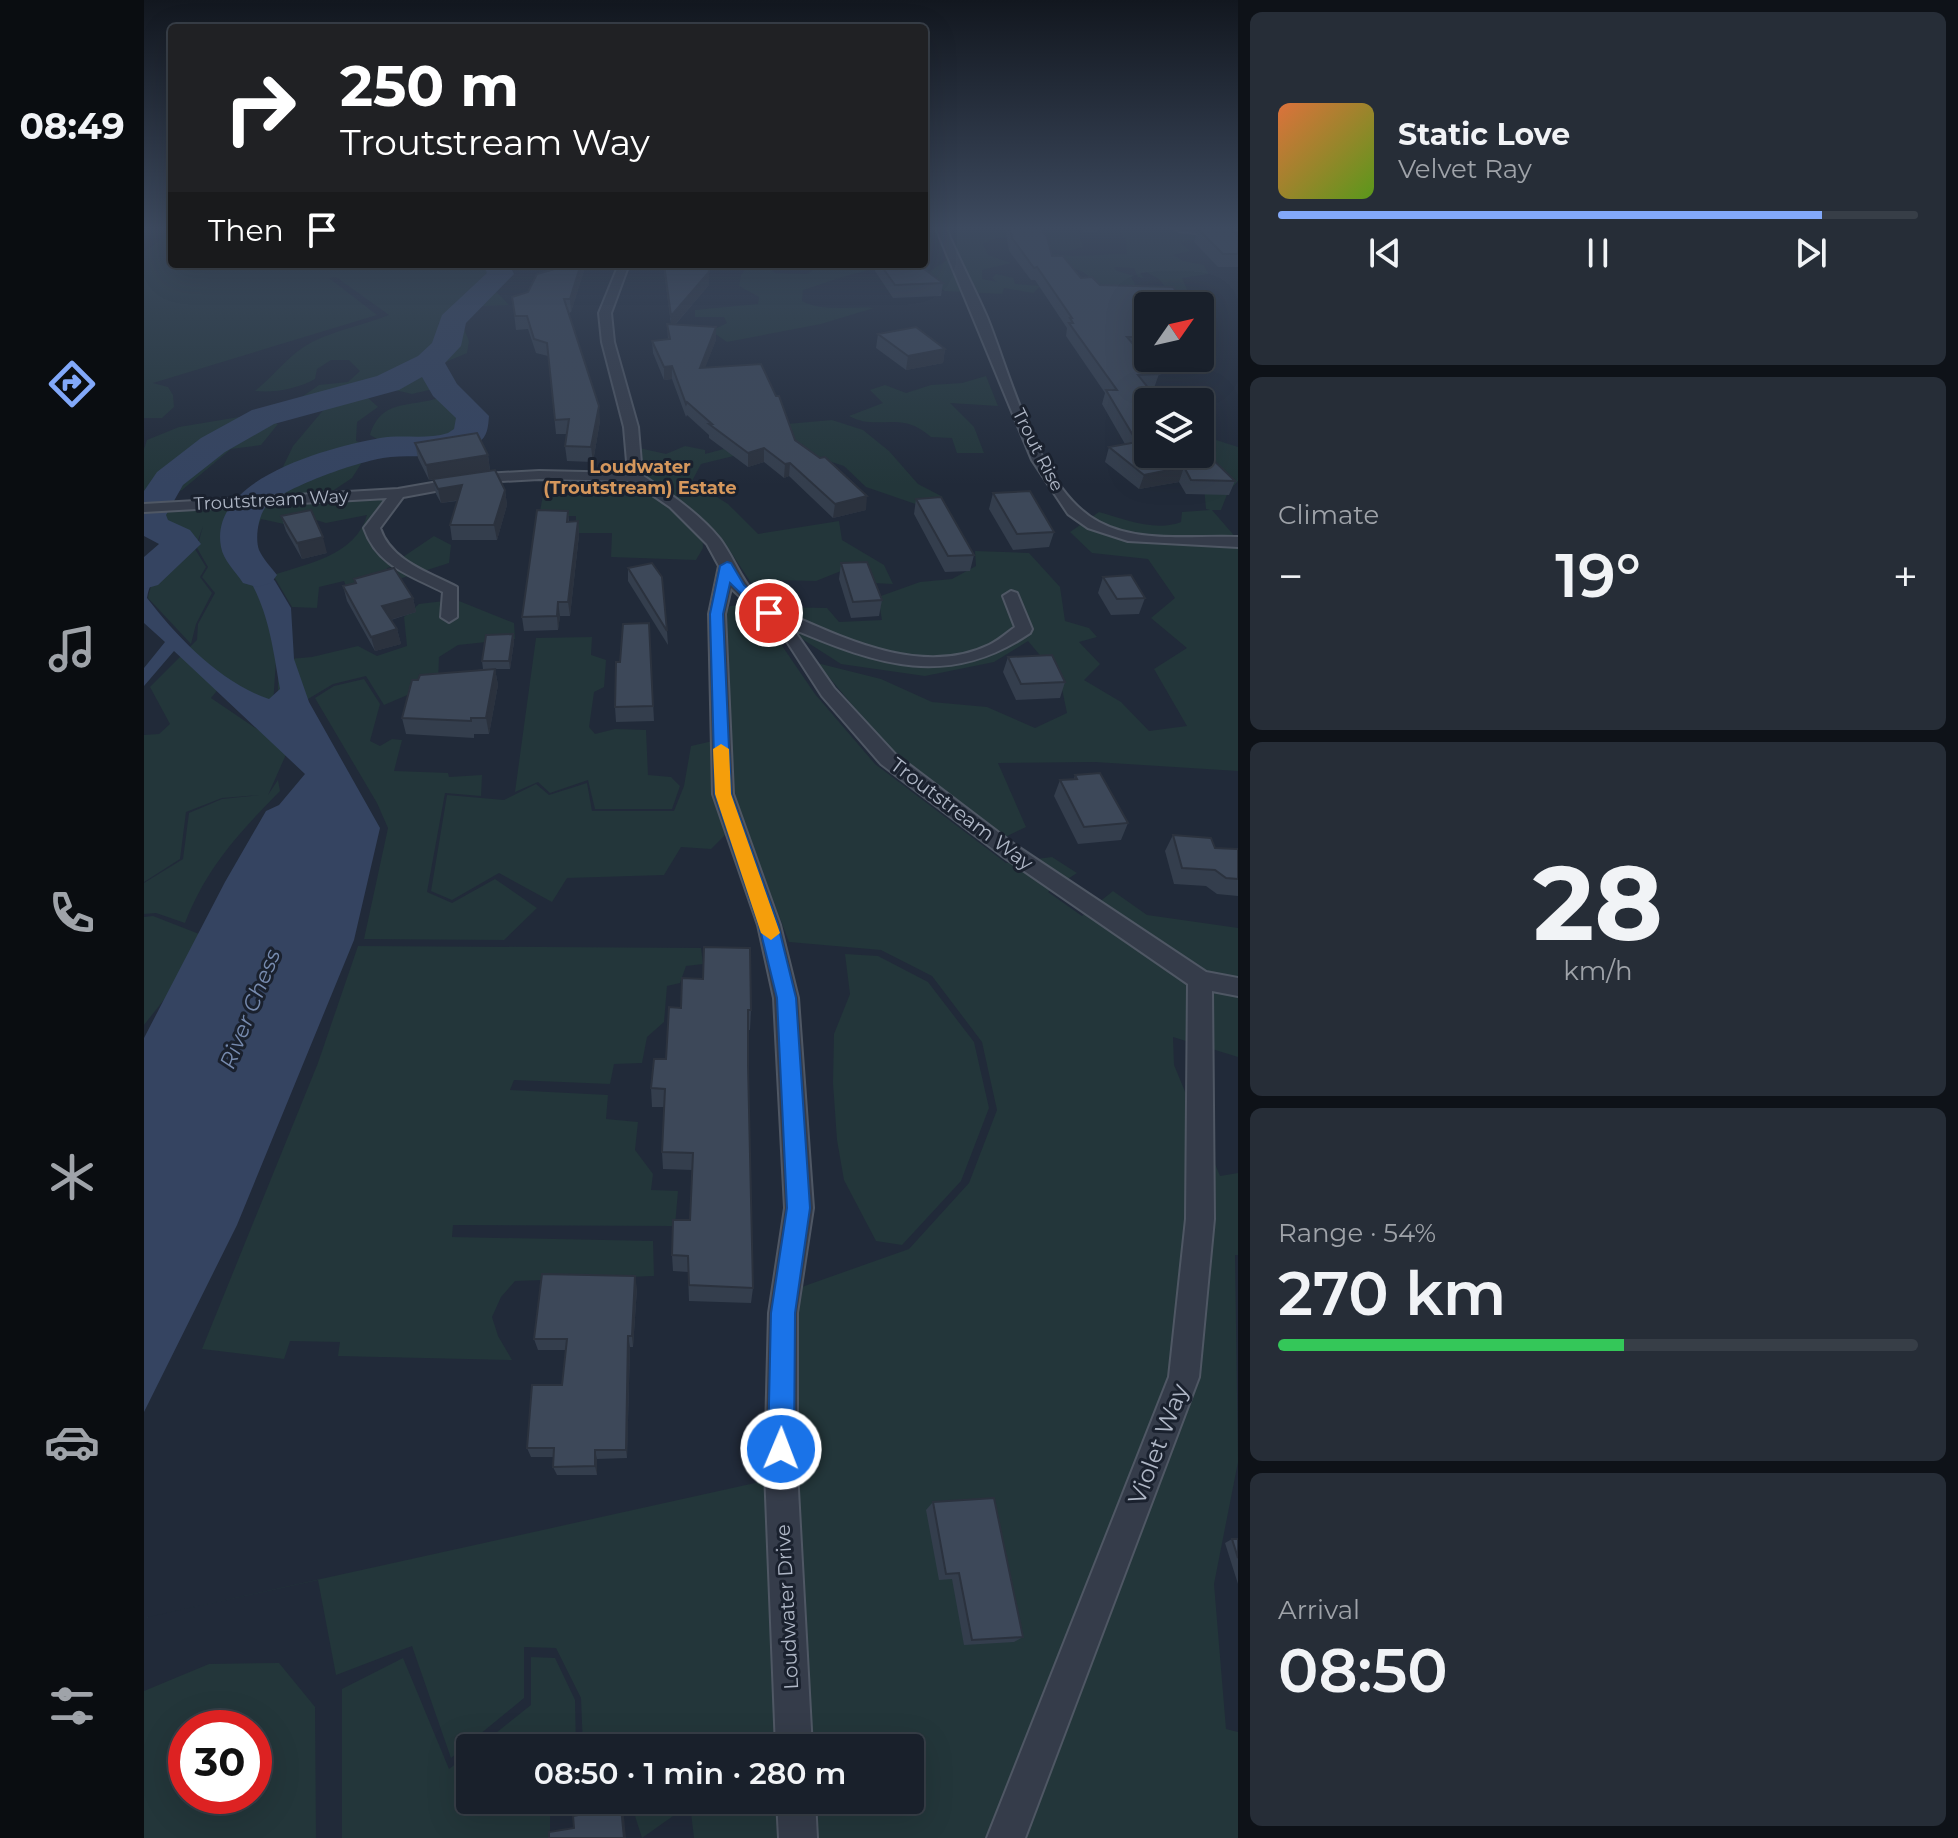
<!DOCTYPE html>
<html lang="en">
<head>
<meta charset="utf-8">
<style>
	:root { --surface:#19202b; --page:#262d37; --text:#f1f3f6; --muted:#9fa3a9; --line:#373e47; --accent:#82a8f9 }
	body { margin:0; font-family:Montserrat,sans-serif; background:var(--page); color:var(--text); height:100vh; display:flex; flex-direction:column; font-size:30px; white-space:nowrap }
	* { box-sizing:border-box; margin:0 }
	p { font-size:26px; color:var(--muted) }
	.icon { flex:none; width:44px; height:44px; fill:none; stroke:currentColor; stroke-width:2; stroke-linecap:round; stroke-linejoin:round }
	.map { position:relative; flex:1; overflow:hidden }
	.sheet { display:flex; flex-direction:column; gap:12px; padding:12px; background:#0e1218; width:720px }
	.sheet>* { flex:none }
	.guide { position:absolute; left:24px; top:24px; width:760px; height:244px; border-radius:8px; box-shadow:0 8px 32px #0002,0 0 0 2px var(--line); background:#202124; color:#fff; overflow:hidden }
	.needle { width:52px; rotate:56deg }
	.buttons { position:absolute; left:990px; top:292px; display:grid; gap:16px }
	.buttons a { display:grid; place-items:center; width:80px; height:80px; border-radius:8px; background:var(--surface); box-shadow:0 8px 32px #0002,0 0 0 2px var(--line); font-size:40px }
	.speed { position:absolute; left:24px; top:1710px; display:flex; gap:16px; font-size:40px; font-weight:700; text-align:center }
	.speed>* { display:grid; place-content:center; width:104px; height:104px; border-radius:50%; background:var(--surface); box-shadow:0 8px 32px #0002,0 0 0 2px var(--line); line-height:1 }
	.speed .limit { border:12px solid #d22; background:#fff; color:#111 }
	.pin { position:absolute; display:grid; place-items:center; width:68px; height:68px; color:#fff; margin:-34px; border:4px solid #fff; border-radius:50%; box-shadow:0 2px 8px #0007 }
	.me { position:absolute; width:88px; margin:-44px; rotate:1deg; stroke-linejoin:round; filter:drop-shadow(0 0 6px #0008) }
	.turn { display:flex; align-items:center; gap:28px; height:168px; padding:0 40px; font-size:36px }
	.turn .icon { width:104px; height:104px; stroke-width:2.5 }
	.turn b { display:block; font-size:56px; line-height:68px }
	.then { display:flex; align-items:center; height:76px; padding:0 40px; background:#0003; gap:16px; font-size:30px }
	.big { font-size:60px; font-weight:600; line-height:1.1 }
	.sheet .widget { flex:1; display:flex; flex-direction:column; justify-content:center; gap:12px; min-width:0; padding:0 28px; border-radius:12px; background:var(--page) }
	.sheet .dial { align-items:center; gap:0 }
	.dial b { font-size:104px; line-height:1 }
	.song { display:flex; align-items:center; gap:24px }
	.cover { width:96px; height:96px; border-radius:12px; background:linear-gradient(135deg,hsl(20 70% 55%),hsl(90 70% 35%)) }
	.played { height:8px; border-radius:4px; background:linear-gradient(90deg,var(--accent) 85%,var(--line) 85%) }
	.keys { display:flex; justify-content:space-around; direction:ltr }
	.heat { display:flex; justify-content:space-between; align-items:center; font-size:44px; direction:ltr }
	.charge { height:12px; border-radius:6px; background:linear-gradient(90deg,#34c759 54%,var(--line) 0) }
	.trip { position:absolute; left:312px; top:1734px; width:468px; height:80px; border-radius:8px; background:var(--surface); box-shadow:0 8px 32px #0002,0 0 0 2px var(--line); font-weight:600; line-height:80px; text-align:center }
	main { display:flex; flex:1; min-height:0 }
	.tabs { display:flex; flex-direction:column; width:144px; justify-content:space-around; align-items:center; background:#0a0d11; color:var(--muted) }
	.tabs .icon { width:56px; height:56px }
	.tabs .current { color:var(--accent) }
	.tabs b { font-size:36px; color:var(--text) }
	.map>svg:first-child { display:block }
	.green { fill:#23363a; fill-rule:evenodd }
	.water { fill:#354461 }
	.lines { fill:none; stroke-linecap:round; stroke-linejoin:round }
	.river { fill:#354461; fill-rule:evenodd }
	.minor-casing { stroke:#4f5764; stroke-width:4 }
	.minor { fill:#353c4a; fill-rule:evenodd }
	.wall { fill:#343e4d }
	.shaded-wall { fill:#2b323e }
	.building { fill:#3d4859; stroke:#2b323e; stroke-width:2 }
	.route { fill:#1a73e8; stroke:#114b97; stroke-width:2 }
	.slow { fill:#f59e0b }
	.labels { text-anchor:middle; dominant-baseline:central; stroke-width:6; stroke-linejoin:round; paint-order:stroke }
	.far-street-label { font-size:18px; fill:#afb7c6; stroke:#1a212e }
	.far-neighbourhood-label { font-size:18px; font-weight:bold; fill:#d5975c; stroke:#1a212e }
	.street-label { font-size:20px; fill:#afb7c6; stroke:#1a212e }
	.water-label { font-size:22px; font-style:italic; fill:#778baf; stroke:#1a212e }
	.near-street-label { font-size:24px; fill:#afb7c6; stroke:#1a212e }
</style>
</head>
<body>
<main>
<nav class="tabs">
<b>08:49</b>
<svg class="icon current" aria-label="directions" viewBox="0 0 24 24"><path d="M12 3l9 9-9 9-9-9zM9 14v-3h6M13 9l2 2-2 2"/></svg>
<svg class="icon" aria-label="music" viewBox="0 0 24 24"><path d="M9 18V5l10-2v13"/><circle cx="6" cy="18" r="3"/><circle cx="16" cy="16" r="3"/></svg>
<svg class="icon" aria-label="phone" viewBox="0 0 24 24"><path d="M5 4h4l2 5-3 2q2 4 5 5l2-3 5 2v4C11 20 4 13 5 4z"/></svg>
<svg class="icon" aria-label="climate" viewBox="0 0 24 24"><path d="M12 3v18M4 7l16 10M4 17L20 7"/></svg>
<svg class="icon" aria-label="car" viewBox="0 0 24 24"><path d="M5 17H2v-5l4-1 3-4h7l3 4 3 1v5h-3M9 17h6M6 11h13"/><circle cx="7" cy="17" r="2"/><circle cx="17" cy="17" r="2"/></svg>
<svg class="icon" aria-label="filters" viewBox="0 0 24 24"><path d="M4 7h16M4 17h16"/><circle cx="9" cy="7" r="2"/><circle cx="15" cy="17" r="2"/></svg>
</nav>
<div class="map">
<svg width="1094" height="1838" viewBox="0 0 1094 1838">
	<rect width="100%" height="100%" fill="#212a39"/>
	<path class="green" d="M810 228 892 233 907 228H933L939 247C934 248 926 251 920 251 886 250 874 224 839 244L844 255 867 263 838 270V279L853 282 848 278 852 274 869 278 871 284 896 286 889 293 860 288 858 294 801 291 777 277 803 260 812 248Z
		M974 228 1094 231V257C1074 244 1059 238 1035 242L1046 251 1029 255 1039 261 1060 265 1064 274 1038 278 1050 306H1036L1015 279 1002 272 996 273 1000 278 994 277 990 268 970 267 973 271 990 276 987 277 992 286 961 301C942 265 937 268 899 268L907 254 929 256 983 254 982 240Z
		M28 231V264H347L343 268 351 267 353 271 339 283 349 288 365 305 332 306 324 318 301 317 294 324 320 329 325 341 323 353 283 370 293 388 268 394 247 389 222 396 234 407 213 422 212 441 227 448 208 478 184 494 242 497 224 528 256 559 290 536 307 545 305 563 255 579 247 567 243 568 244 579 205 593 200 581 175 587 173 608 148 607 129 575C163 564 212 555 223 515L182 523 159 516 140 524 117 519 106 546 110 577 133 645 129 705 80 682 67 698 144 750 124 795 134 780 136 791C94 834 63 867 41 923L12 913 0 914V883L39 859 45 813 78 799 116 795 78 798 42 812 36 859 0 882V735L15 734 26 724 6 687 53 640 54 624 71 593 58 577 64 567 53 548 59 526 51 549 62 567 56 577 68 593 52 624 47 644 4 598C9 571 25 561 49 548L50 538 22 527 16 517H0L4 511 124 498 149 446 181 408 155 399 175 385 204 382 216 371 205 360H187L173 369 171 379C153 389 131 393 111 391 130 376 145 354 168 342 192 330 220 325 245 315L192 277 185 278 233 315 9 383 24 387 29 395 30 407 18 418H0V252Z
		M605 264H621L631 273 663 274 678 264H710L722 271C699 276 681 283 659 290L658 301C678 312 706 306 730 308L677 324 583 342 567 331 583 323 580 317H551V310L614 304 615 297 595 286 597 275Z
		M842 376 854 406 806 403 830 427 840 453H813L808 438 787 437C756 409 734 432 705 416L739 403 726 390 741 385 762 393 787 385 818 383Z
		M300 396C357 438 276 453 244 444 238 442 232 438 226 435 238 396 269 409 300 396Z
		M107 415 134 424 117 445 87 449 38 490 5 503 0 513V449L3 440 35 427Z
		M688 420 719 430 745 451 774 484 799 497 786 509 722 487 700 466 663 454 651 441 557 464 548 481 584 504 614 534 695 521 698 540 740 565 749 584 729 583 697 571 672 581 628 580 608 584 580 542 558 524 559 548 552 560 467 557 468 533H432V516H395L402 480 431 479 472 466 498 476 495 448 522 454 541 446 561 450V454L632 435 643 424Z
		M1069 439 1094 447V481L1084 492 1077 510H1068L1094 540V771L951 762 854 763 882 827 859 838 751 756 673 663 737 679 788 702 843 707 891 728 923 713 916 679 884 641 850 662 781 676 697 664 655 637 631 607 683 608 695 622 738 620 734 597 776 582 808 579 832 566 831 551 885 553 916 587 921 621 945 628 953 637 935 642 956 664 940 680 977 702 1005 731 1043 726 1010 669 1043 648 1007 618 1031 598 1004 559 948 553 926 532 955 512C979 519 1012 532 1037 522L1038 512 1066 510 1062 509 1056 444Z
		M300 601H315L370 623 371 639 314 645 295 657 294 682 240 705 222 676 189 684 154 705 134 699V660L168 657 214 646 233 656 263 646 260 617 275 604Z
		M600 605 617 615 671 694 731 764 862 863 908 857 933 873 904 892 938 916 969 891 1003 915 1094 928V1057L1029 1037 1030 1065 1076 1176 1094 1173V1255H1091L1094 1462 1070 1584 1082 1729 1094 1732V1838H672L670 1800H766V1748H667L651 1462 652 1289 765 1249 825 1183 853 1110 838 1042 788 976 737 950 645 942 588 792 581 614 586 606Z
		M448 637 447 655 462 660 460 687 450 692 445 727 451 734 471 729 502 730 504 775 527 777 536 786 528 809H451L444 780 406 793 394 782 371 792 392 638Z
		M220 679 236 704 226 741 236 746 248 739 258 740 250 771 304 773 305 777 338 775 337 796 301 793 283 892 308 903 351 879 393 908 360 940 220 939 244 828 233 803 171 698 190 686Z
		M573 740 585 831 567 849 537 847 520 875 423 878 408 902 355 873 308 900 287 891 303 795 360 800 392 784 405 795 443 783 448 811H530L540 786 547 746Z
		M9 916 68 939 0 1025V917Z
		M214 946 557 948 559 964 542 966 536 983 523 986 520 1022 503 1037 498 1063 470 1064 466 1084 370 1080 366 1090 464 1095 462 1119 494 1122 491 1150 509 1174 507 1190 534 1191 531 1226 309 1225 308 1237 509 1241 510 1276 371 1281 357 1297 348 1317 354 1336 368 1360 194 1356 196 1342 146 1341 140 1359 58 1349 174 1063Z
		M701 954 734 956 784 982 830 1042 845 1108 817 1181 758 1245 732 1241 700 1180 693 1140 689 1083 690 1034 706 994Z
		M625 1480 642 1748H439L437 1698 412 1648 380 1647V1698L307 1758 268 1646 192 1675 174 1580 0 1618Z
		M387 1657 411 1658 431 1700 432 1748H333L387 1705Z
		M259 1658 305 1769 326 1753V1800H433L434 1803 406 1816V1838H198V1689Z
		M135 1663 171 1707 172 1838H0V1691L65 1664ZM42 1728H110V1796H42Z
		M486 1800H645L647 1838H550L546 1804 498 1838Z"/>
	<path class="water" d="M110 509 104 551 131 581 147 608 150 659 165 702 236 828 210 940 93 1225 0 1412V1038L81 882 122 811 135 805 161 774 30 651 0 686V668L21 642 0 623V568L19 549V542L1 525V516L12 514 21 528 50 538 48 548C24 560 8 571 3 598 34 638 77 683 125 699L136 689C126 630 123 602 88 551L95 510Z"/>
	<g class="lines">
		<path class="river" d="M339 264H365L370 274 322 323 317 346 301 363 313 384 345 416C344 427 344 436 334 443 306 463 270 453 239 458 213 462 137 488 121 508 114 518 111 539 115 550 119 559 127 567 133 575L127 583 113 587 99 583C92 572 79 560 77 547 64 478 187 447 236 438 258 434 282 440 304 433L310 429 312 418 289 396 278 377 255 390 130 424 81 452 39 485 22 515 24 520 46 530 57 544 14 585 0 589V557L15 544 0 536V491L13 472 57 438 108 410 233 376 274 356 288 343 298 315 343 273Z"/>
		<g class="minor-casing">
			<path id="minor" d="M792 228H802C814 258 830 287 843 317 867 376 895 491 955 522 996 544 1050 535 1094 537V547L984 541 944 528 924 514 888 460Z
				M1030 228 1094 232V238L1035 231Z
				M475 264H485L467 313 470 342 494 427 498 475C526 494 555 513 576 539 596 566 604 604 640 612 701 639 779 677 845 645 854 641 863 633 871 627L859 596 867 591 873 593 888 629 886 633C804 689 734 665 649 629L690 688 751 754 871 845 1062 972 1094 978V996L1068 991 1070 1219 1055 1377 881 1838H843L1025 1377 1042 1219 1044 984 857 855 737 764 678 696 642 640 587 588 581 614 589 794 636 925 654 998 669 1208 653 1313V1471L668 1748H632L621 1471 625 1313 641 1208 630 998 614 925 569 794 565 614 575 566 563 544 526 507 488 481 395 479 340 482 259 497 236 528C247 561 284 572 313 587V617L305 622 297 617 299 592C266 575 233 566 220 528L243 498 0 512V504L254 489 340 474 395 471 484 473 480 427 458 342 455 313Z
				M633 1800H671L673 1838H635Z"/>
		</g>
		<use href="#minor" class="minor"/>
	</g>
	<path class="wall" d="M861 228H898L897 230 908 256 937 278 1004 306V350H994L1015 374 1010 388H1004L1009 394 1007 402H1004V454L1091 481 1085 495 1042 494 1035 482 995 489 961 462 965 447 981 444 958 404 961 393 922 336 923 328 891 280H887L865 251Z
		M937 228H955L952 232H940Z
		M1054 229 1094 236V267H1074L1050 242Z
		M442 264 427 312 425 313 456 421 449 462 423 461 421 446 423 434H412L404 356 392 353 384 329 372 330 368 297 384 292 411 269Z
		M519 264H563L565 285 531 325 572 340 561 367 651 440 722 510 689 518 645 476 640 478 620 462 604 467 565 438V435L543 415 542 417 528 379 520 380 509 353 508 341 524 339 523 324H527Z
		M732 264H776V266L799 283 797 296 749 298 731 271Z
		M734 334 801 349 799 363 762 370 732 348Z
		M271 443 344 455 346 470 361 490 363 505 353 540H308L306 525 313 501 297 503 292 494 289 480H285L274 458Z
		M849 493 910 532 905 547 869 550 845 509Z
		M772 499 830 555 826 571 801 572 770 514Z
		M424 511 425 522 434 521 435 535 426 616H416L414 630 380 631 378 617Z
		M137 516 183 553 158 559 142 531Z
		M697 563 738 600 735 616 707 618 695 579Z
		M484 568 523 631 524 645 484 581Z
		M959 577 1001 598 995 614 967 615 954 593Z
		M210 579 269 598 272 612 247 620 253 629 257 644 231 651 203 601 199 586 211 583Z
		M505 623 510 721 472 722 471 707 476 662Z
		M369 634 370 642 366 669H351L354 685 345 734H330V738L262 734 258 718 274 680 339 669 338 661Z
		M864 657 921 682 916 698 872 700 859 672Z
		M931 775 984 823 977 840 934 844 910 796 916 780 930 779Z
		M1029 835 1071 848 1094 849V896L1073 894 1062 886 1030 884 1021 851Z
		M537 1008 607 1010 606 1030H604V1065L609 1288 607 1303 545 1301 544 1272 529 1271 528 1255 546 1220 548 1170 519 1169 518 1152 520 1107H508L507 1088 522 1059Z
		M493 1288 489 1347H486L483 1458 453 1459V1475H413L409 1467 410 1457H387L383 1448 418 1385 422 1350H394L390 1339Z
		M789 1502 879 1637 870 1642 820 1645 808 1579 795 1580 782 1510Z
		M1088 1539H1094V1584L1081 1543Z"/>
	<path class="shaded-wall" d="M437 264H442L427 312 426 299Z
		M565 272V285L527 329V316Z
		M572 327V340L556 381V368Z
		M801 349 799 363 762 370 764 356Z
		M528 366V379L520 380V367Z
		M455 406 456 421 449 462 447 447Z
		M620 448V462L604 467V453Z
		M344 455 346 471 285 480 282 465Z
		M646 463 645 476 640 478 641 464Z
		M1040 467 1035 482 995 489 1000 475Z
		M318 485 321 499 297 503 294 489Z
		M361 490 363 505 353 540 350 525Z
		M723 496 722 510 689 518 691 504Z
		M434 521 435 535 426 616 424 602Z
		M179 537 183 553 158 559 153 543Z
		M269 598 272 612 242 621 238 606Z
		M414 602 416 616 414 630 413 616Z
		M253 629 257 644 231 651 227 637Z
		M369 634 370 642 366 669 365 661Z
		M351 669 354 685 345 734 342 718Z
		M491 1276 493 1288 489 1347 488 1336Z
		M484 1336 486 1347 483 1458 482 1450Z
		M451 1450 453 1459V1475L451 1466Z
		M477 1807H479L482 1838H480Z"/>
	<path class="building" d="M866 228H896L903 237 908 256H919L937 278 948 277 956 285 1029 287 1034 294H1041L1050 306H1004V337H983L1015 374 994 375 1009 394 998 395 1004 405V454H1056V447L1091 481 1047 480 1040 467 1000 475 965 447 993 442 962 390H973L925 323H929L926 318H928L893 267 890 268 868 238Z
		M1054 229H1087L1094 236V254H1079Z
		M412 264H437L426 299H420L455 406 447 447 421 446 425 419 411 420 403 343 390 339 383 316H371L368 297 384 292 393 274 411 269Z
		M520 264H563L565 272 527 316Z
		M736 264H776V266L799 283 751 285Z
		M523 324 572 327 556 368 617 364 632 396H635L651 440 676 458 681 457 723 496 691 504 646 463 641 464 620 448 604 453 565 424H568L543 402 542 404 528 366 520 367 508 341 526 339Z
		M772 327 801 349 764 356 734 334Z
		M333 433 344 455 282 465 271 443Z
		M351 470 361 490 350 525H306L318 485 294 489 289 479Z
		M886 491 910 532 873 534 849 493Z
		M797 497 830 555 804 556 772 499Z
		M167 510 179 537 153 543 137 516Z
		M393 510 424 511 423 522 434 521 424 602H414L413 616 378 617Z
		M723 562 738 600 709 602 697 563Z
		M508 563 518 577 523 631 484 568Z
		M250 568 269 598 238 606 253 629 227 637 199 586 212 583 210 579Z
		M987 575 1001 598 973 599 959 577Z
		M505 623 509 706 471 707 472 662H476L479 624Z
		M369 634 365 661H338L342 635Z
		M908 655 921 682 877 684 864 657Z
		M351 669 342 718H327V721L258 718 268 680H274L276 675Z
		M956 773 984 823 940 827 916 780 933 779 931 775Z
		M1029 835 1067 838 1071 848 1094 849V879L1082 878 1071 870 1038 868Z
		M560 947 606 948 607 1010H604V1065L609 1288 545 1285 544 1256 528 1255 529 1220H546L549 1153 518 1152 521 1089 507 1088 510 1059H522L525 1007 537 1008 538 978 559 979Z
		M398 1274 491 1276 488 1336H484L482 1450H451V1466L409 1467 410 1448H383L388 1385H418L423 1339H390Z
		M850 1498 879 1637 828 1640 815 1573 802 1574 789 1502Z
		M1088 1539H1094V1558Z
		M477 1807 480 1838H405V1832L430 1828 429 1816Z"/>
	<linearGradient id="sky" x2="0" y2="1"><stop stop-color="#12171f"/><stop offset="0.47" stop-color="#3d4a5f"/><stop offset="1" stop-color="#3d4a5f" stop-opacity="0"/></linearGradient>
	<rect width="1094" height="485" fill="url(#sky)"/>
	<path class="route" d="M583 562 587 563 600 585 632 613 620 616 586 583 579 614 587 794 634 925 652 998 666 1208 651 1313 650 1449 646 1458 637 1462 628 1458 624 1449 627 1313 643 1208 633 998 615 925 571 794 566 614 576 566Z"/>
	<path class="slow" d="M577 744 585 749 587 794 636 933 627 940 617 933 571 794 569 749Z"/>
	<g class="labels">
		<g class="far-street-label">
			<text transform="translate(894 450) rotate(63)">Trout Rise</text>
			<text transform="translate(127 500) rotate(-3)">Troutstream Way</text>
		</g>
		<g class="far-neighbourhood-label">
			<text x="496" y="467">Loudwater<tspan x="496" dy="21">(Troutstream) Estate</tspan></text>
		</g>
		<g class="street-label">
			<text transform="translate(818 814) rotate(37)">Troutstream Way</text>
			<text transform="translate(643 1607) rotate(-93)">Loudwater Drive</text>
		</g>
		<g class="water-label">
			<text transform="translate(106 1009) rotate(-68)">River Chess</text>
		</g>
		<g class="near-street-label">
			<text transform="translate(1014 1444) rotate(-69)">Violet Way</text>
		</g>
	</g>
</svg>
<div class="buttons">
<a><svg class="needle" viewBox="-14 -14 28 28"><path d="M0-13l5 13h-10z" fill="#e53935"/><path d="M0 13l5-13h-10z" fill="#9fa3a9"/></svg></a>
<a><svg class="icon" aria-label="layers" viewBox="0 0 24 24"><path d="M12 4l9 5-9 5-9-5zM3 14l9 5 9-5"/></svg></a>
</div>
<div class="speed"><div class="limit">30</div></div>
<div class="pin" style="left:625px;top:613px;background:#d93025"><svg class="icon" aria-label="arrive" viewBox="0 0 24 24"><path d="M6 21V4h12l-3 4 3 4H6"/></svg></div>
<svg class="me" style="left:637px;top:1449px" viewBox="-20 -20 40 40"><circle r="17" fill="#1a73e8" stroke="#fff" stroke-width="3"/><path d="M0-11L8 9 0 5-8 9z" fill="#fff"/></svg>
<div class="trip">08:50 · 1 min · 280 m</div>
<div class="guide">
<div class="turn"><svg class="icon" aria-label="right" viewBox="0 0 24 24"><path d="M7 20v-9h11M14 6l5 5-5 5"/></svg><div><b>250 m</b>Troutstream Way</div></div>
<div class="then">Then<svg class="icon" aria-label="arrive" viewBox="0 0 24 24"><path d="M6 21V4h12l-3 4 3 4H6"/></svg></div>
</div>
</div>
<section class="sheet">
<div class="widget">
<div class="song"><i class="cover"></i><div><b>Static Love</b><p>Velvet Ray</p></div></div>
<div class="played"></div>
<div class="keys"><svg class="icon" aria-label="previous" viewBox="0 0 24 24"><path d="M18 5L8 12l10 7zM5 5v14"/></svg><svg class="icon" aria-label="pause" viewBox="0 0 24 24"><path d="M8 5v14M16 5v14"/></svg><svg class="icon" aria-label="next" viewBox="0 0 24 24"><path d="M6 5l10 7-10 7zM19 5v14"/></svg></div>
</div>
<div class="widget"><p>Climate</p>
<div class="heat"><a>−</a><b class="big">19°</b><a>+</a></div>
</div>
<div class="widget dial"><b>28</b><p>km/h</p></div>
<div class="widget"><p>Range · 54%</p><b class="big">270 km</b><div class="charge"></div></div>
<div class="widget"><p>Arrival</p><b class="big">08:50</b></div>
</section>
</main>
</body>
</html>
